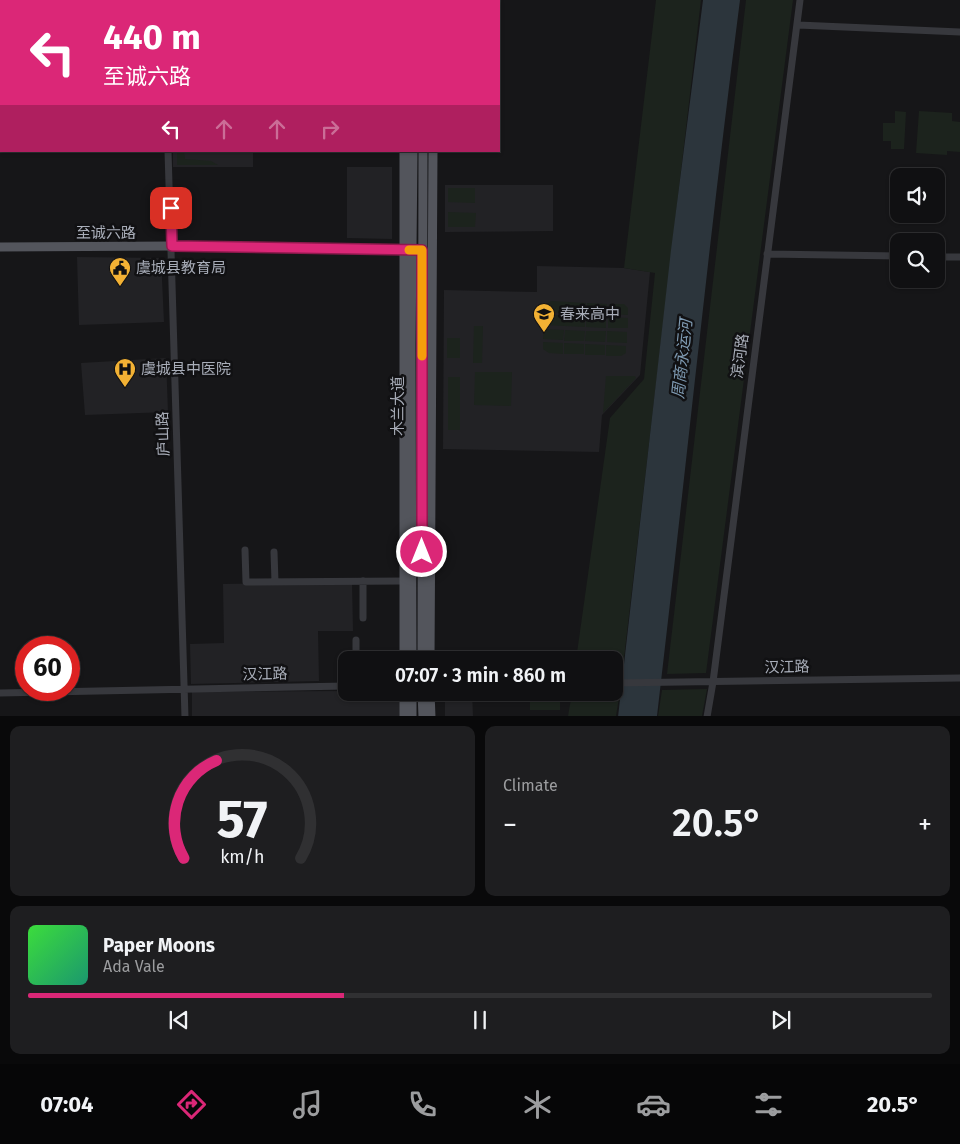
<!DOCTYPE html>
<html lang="en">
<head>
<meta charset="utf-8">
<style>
	:root { --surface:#101012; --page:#1e1e20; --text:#f1f3f6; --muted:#9c9d9f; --line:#303032; --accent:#db2777 }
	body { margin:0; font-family:"Fira Sans","Noto Sans SC",sans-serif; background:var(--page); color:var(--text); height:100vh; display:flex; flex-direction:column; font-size:19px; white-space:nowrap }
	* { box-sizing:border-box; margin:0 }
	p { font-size:16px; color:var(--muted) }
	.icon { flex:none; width:28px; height:28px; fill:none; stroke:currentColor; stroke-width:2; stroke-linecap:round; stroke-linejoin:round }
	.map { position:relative; height:716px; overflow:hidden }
	.drawer { display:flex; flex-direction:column; gap:10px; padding:10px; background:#09090a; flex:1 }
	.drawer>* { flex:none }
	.hud { position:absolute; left:0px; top:0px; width:500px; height:152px; box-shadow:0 1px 4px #0004,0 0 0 1px var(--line); background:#db2777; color:#fff; overflow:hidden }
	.controls { position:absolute; left:890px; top:168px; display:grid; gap:10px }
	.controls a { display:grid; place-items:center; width:55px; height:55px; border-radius:10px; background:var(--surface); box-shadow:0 1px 4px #0004,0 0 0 1px var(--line); font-size:25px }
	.speed { position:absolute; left:15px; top:636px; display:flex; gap:10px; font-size:25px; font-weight:700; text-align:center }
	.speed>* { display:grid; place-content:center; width:65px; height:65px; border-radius:50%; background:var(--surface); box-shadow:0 1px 4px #0004,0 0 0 1px var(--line); line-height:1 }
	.speed .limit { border:8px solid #d22; background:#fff; color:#111 }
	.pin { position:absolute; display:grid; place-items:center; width:42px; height:42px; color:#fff; margin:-21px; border-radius:10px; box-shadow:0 2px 8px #0006 }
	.me { position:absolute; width:55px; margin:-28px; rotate:0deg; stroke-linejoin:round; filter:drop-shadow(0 0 4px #0008) }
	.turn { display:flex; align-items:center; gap:18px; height:105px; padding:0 20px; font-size:22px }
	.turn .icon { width:65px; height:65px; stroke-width:2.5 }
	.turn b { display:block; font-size:35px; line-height:42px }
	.lanes { display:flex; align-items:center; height:48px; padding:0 20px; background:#0003; justify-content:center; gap:25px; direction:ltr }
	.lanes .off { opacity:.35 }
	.big { font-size:38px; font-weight:600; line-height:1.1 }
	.drawer .widget { flex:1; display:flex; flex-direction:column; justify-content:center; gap:8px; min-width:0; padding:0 18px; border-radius:10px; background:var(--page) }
	.drawer .dial { align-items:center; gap:0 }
	.dial svg { height:130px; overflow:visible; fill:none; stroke:var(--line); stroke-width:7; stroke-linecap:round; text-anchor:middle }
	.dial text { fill:var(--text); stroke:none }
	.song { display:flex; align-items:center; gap:15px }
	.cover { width:60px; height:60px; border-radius:8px; background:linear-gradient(135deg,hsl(120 70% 55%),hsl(160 70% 35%)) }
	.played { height:5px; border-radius:2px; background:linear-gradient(90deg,var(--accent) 35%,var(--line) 35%) }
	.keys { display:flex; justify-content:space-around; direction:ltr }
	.heat { display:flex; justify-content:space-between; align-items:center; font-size:28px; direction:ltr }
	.drawer .tiles { flex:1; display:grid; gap:10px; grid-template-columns:1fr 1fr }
	.widget:last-child { grid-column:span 2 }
	.trip { position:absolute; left:338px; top:651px; width:285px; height:50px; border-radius:10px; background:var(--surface); box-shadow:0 1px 4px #0004,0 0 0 1px var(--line); font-weight:600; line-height:50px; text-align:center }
	.tab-bar { display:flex; height:80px; justify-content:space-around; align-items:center; background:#060607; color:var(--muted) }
	.tab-bar .icon { width:35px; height:35px }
	.tab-bar .active { color:var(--accent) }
	.tab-bar b { font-size:22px; color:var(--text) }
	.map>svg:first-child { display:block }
	.built { fill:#222225 }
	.green { fill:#1c231d }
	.water { fill:#2c353c }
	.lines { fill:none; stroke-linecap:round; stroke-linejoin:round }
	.minor { stroke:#37383d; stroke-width:7 }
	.major { stroke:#53555c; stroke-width:9 }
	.route-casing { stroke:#8e194d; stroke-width:12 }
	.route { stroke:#db2777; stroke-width:9 }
	.slow { stroke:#f59e0b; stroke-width:9 }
	.labels { text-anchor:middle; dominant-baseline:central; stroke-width:5; stroke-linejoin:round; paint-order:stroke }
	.street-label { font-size:15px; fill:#a8adb8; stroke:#111113 }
	.poi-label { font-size:15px; fill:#a8adb8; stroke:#111113; text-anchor:start }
	.water-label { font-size:16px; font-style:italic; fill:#7f9bb3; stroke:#111113 }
</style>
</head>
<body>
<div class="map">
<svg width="960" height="717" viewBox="0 0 960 717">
	<rect width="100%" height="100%" fill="#161618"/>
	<path class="built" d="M173 151H253V167H173Z
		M347 167H392V239L347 238Z
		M445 185H553V231L445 232Z
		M77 257 161 258 164 322 79 325Z
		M537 266 624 268 650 272 640 375 602 415 599 452 443 449 444 290 537 292Z
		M166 358 168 412 85 415 81 363Z
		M352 582 353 631H318L319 681 191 684 190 644 224 643 223 584Z
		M346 691 400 693V716H192V692Z
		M445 693H472L473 716H445Z"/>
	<path class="green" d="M656 0H701L622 675H614V660H576L610 418 644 379 655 273 624 268Z
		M746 0H793L706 673 667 674Z
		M895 111 906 112 904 149H891V141H883V123H895Z
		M919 111 952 113V121L960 122V152L947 151V155L916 153Z
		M184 151 185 159 211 161 218 165H177V152Z
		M448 188H475V203L448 202Z
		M448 212 476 213 475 227H448Z
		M551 301 586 303 585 314 545 312V305Z
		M587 303 607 304V315L587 314Z
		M609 304H624L628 308V315L608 314Z
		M544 315H564L565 322V316L585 317V327L544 325Z
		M586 316 606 317V328L586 327Z
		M608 317 628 318V328H608Z
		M474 326H483L482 363H473Z
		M544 329 564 330 563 340 543 339Z
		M565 330 585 331 584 341H564Z
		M586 331H606L605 342 585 341Z
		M607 331 627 332V343L607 342Z
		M447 338H460V358H447Z
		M543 342 563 343V354L549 353 543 349Z
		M564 343 584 344V354H564Z
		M585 344 605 345V355H585Z
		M606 345 626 346V353L621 356H606Z
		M475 372H512L511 406 474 405Z
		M606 376H635L636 378 603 413Z
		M448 377H460V430H448Z
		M707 689 702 716H658L662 690Z
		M614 691H620L616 716H568L572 693Z
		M530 694H560V710H530Z"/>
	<path class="water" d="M703 0H740C709 239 685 478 657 716L618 717 671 250Z"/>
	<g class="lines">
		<path class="minor" d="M162 0V1
			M798 25 960 32
			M168 151 185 717
			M172 246 421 250
			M767 254 899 256
			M936 257H960
			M245 550 246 582 404 581
			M274 552 275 582
			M363 581V618
			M356 640V656L404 655
			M614 683 960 678
			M0 693 346 686
			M707 717 713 682 800 0"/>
		<path class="major" d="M406 1V0
			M416 1V0
			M426 1V0
			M434 1V0
			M0 22H1
			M0 247 172 246
			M404 660V151
			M412 660 411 346 413 151
			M422 660 423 151
			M430 660 433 151
			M404 692V717
			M412 692V717
			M422 692 423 717
			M430 692 431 717"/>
	</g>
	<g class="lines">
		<g class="route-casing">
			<path id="route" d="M171 208 172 246 422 250V552"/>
		</g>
		<use href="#route" class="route"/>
		<path class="slow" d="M409 250H422V356"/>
	</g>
	<defs>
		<g id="civic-pin" transform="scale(1.125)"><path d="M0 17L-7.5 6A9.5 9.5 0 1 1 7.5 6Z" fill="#f2b134" stroke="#111113"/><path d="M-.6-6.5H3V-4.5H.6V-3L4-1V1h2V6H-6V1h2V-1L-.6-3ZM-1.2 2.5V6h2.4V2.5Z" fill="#111"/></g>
		<g id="school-pin" transform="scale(1.125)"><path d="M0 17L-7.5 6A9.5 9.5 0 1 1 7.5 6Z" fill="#f2b134" stroke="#111113"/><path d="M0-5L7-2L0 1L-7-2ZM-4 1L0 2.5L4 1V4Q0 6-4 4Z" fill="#111"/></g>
		<g id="hospital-pin" transform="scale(1.125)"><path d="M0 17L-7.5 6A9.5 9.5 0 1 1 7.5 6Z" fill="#f2b134" stroke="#111113"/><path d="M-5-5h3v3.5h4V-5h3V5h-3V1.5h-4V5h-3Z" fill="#111"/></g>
	</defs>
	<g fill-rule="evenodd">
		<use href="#civic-pin" x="120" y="268"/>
		<use href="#school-pin" x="544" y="314"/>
		<use href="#hospital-pin" x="125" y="369"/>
	</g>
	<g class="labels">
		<g class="street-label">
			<text x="106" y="233">至诚六路</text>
			<text transform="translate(740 356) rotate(-82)">滨河路</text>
			<text transform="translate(398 406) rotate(-90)">木兰大道</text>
			<text transform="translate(163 434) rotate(-92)">庐山路</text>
			<text transform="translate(787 667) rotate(-1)">汉江路</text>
			<text transform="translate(265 674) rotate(-1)">汉江路</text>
		</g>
		<g class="poi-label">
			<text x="136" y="268">虞城县教育局</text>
			<text x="560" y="314">春来高中</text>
			<text x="141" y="369">虞城县中医院</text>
		</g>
		<g class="water-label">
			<text transform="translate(682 359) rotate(-84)">周商永运河</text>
		</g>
	</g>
</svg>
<div class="controls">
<a><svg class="icon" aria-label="sound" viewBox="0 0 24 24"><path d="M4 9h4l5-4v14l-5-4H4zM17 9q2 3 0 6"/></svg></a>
<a><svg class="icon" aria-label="search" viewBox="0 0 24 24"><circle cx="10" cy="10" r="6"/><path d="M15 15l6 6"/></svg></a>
</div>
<div class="speed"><div class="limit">60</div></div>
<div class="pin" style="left:171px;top:208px;background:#d93025"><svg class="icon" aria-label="arrive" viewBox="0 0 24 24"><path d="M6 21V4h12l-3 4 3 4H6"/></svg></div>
<svg class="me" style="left:422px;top:552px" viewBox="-20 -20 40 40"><circle r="17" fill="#db2777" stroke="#fff" stroke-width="3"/><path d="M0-11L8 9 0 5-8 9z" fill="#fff"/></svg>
<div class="trip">07:07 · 3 min · 860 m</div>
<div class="hud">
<div class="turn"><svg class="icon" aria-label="left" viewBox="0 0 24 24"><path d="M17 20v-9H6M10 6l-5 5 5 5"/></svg><div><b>440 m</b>至诚六路</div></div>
<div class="lanes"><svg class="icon" aria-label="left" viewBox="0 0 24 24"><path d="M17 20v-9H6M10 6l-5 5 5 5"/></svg><svg class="icon off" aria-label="ahead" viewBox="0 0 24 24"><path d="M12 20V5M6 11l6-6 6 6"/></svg><svg class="icon off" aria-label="ahead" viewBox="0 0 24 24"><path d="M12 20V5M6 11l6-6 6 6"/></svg><svg class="icon off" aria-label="right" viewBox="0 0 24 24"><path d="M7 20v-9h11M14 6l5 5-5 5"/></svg></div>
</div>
</div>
<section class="drawer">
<div class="tiles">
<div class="widget dial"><svg viewBox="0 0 100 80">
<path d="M14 69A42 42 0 1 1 86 69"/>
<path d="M14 69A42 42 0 0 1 34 9" stroke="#db2777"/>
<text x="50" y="56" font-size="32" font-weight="700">57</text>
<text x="50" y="72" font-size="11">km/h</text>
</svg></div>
<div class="widget"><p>Climate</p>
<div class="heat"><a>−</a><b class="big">20.5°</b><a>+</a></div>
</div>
<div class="widget">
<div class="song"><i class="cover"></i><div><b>Paper Moons</b><p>Ada Vale</p></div></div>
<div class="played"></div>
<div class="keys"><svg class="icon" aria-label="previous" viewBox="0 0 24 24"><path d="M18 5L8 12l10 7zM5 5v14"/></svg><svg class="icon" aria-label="pause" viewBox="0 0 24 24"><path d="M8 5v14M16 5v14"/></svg><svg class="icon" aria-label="next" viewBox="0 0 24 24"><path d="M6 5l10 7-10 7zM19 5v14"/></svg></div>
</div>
</div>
</section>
<nav class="tab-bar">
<b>07:04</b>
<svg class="icon active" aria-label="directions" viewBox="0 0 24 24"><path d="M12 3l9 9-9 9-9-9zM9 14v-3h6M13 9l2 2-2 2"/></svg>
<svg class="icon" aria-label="music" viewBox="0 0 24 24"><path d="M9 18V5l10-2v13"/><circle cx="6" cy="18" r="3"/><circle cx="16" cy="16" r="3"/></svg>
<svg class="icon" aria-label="phone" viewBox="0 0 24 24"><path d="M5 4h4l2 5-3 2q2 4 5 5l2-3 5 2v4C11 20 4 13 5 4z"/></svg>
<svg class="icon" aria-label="climate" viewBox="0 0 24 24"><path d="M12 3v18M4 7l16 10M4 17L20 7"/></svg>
<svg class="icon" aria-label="car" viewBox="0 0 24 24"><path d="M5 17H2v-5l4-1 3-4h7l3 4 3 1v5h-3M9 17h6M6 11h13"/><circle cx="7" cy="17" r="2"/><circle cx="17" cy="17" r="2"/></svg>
<svg class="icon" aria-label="filters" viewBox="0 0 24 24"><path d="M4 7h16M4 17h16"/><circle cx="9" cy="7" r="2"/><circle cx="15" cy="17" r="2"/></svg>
<b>20.5°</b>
</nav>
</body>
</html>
